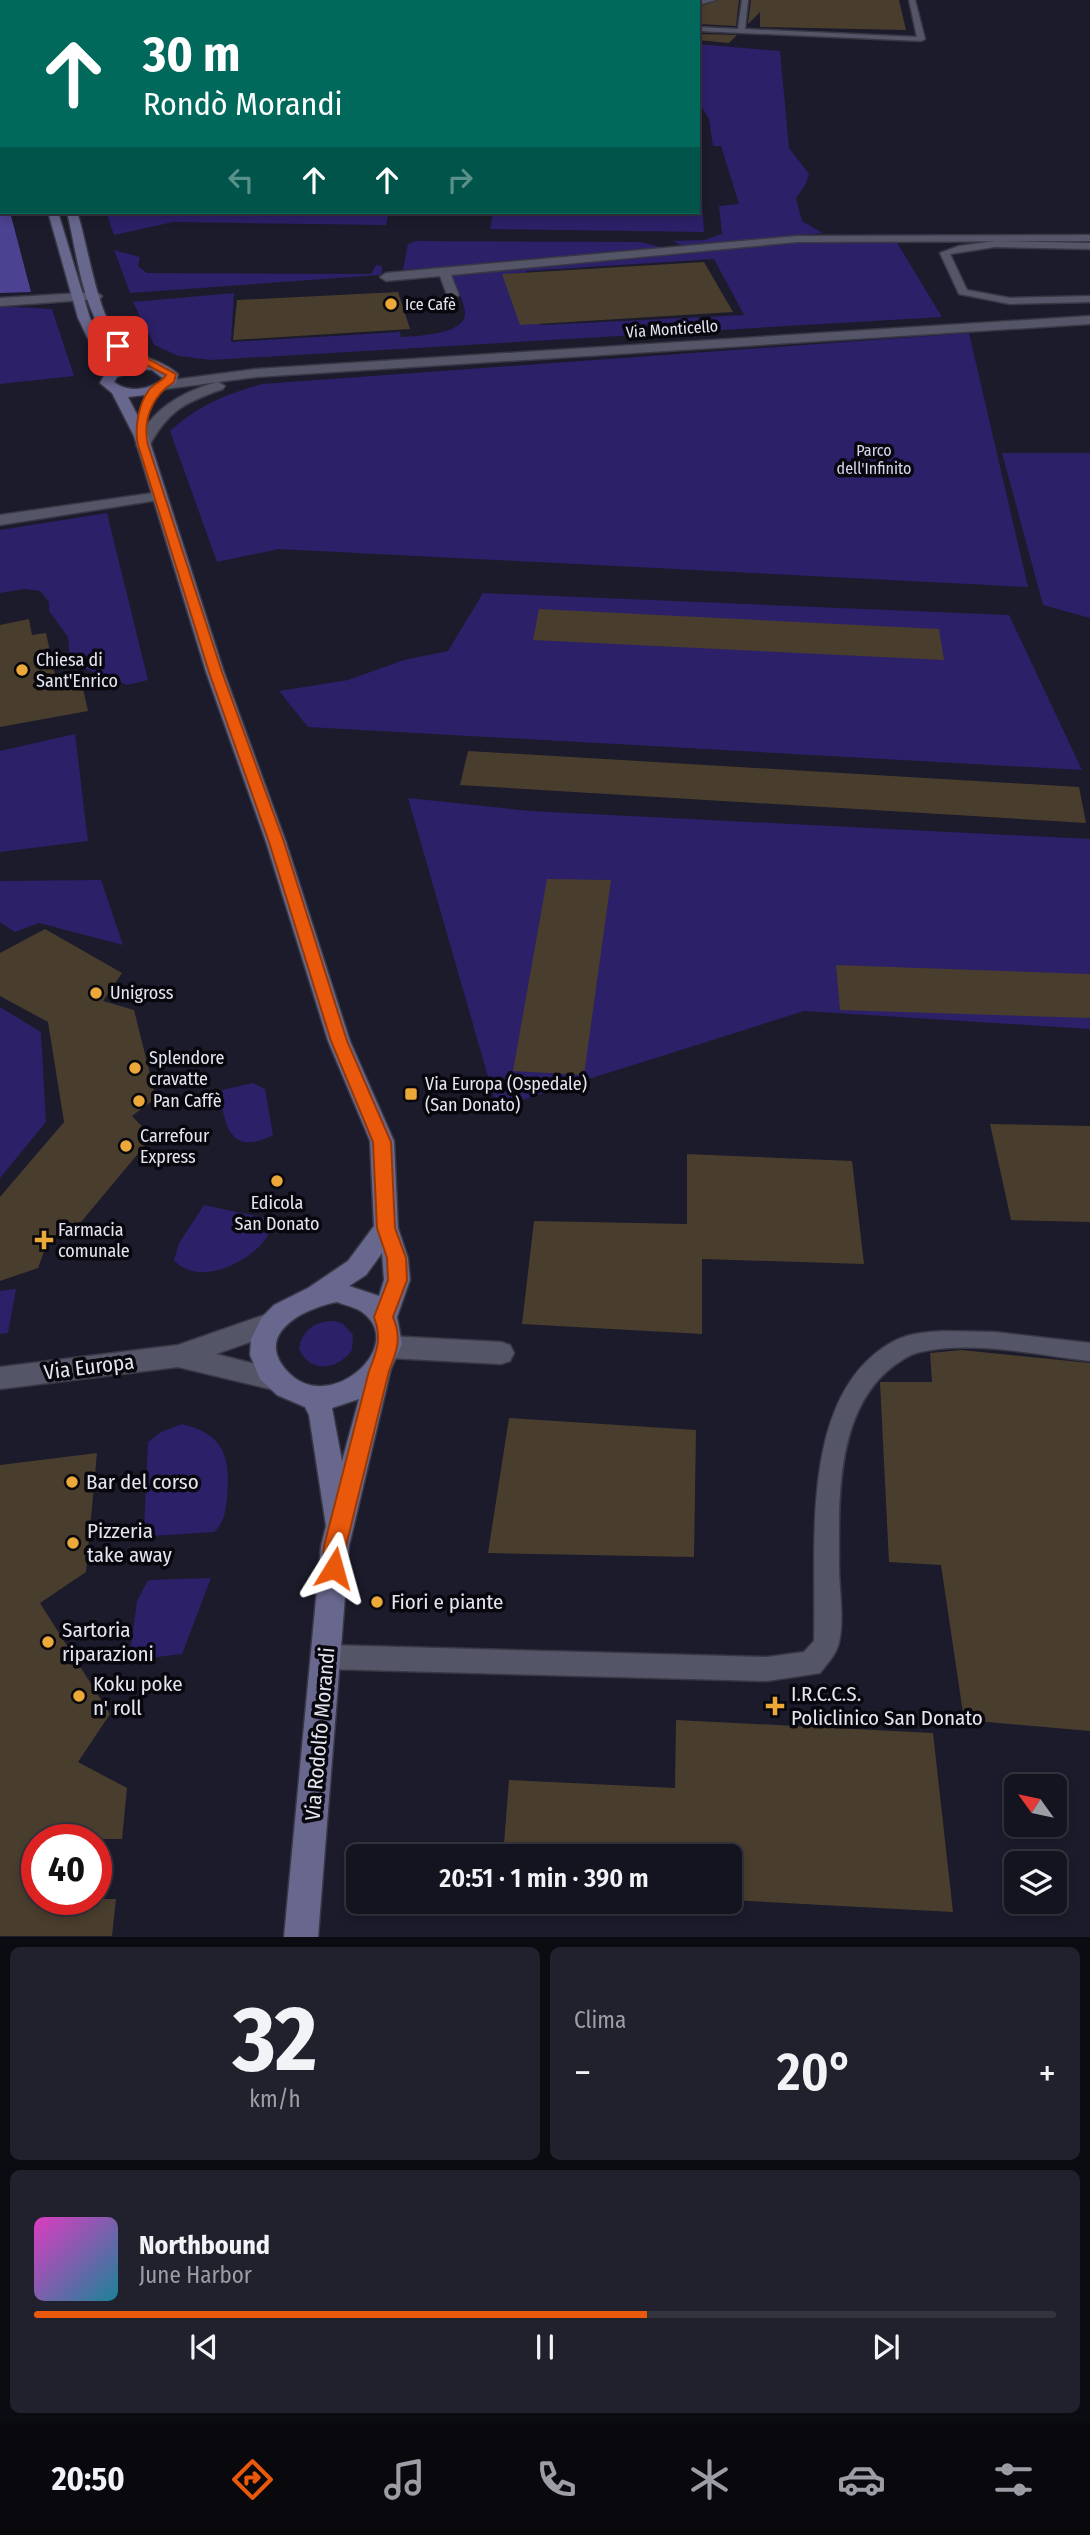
<!DOCTYPE html>
<html lang="it">
<head>
<meta charset="utf-8">
<style>
	:root { --surface:#141420; --page:#21212d; --text:#f1f3f6; --muted:#9d9ea5; --line:#33333e; --accent:#ea580c }
	body { margin:0; font-family:"Fira Sans Condensed",sans-serif; background:var(--page); color:var(--text); height:100vh; display:flex; flex-direction:column; font-size:26px; white-space:nowrap }
	* { box-sizing:border-box; margin:0 }
	p { font-size:23px; color:var(--muted) }
	.icon { flex:none; width:38px; height:38px; fill:none; stroke:currentColor; stroke-width:2; stroke-linecap:round; stroke-linejoin:round }
	.map { position:relative; height:1937px; overflow:hidden }
	.panel { display:flex; flex-direction:column; gap:10px; padding:10px; background:#0b0b12; flex:1 }
	.panel>* { flex:none }
	.hud { position:absolute; left:0px; top:0px; width:700px; height:214px; box-shadow:0 4px 10px #0003,0 0 0 2px var(--line); background:#00695c; color:#fff; overflow:hidden }
	.needle { width:46px; rotate:303deg }
	.controls { position:absolute; left:1004px; top:1774px; display:grid; gap:14px }
	.controls a { display:grid; place-items:center; width:63px; height:63px; border-radius:10px; background:var(--surface); box-shadow:0 4px 10px #0003,0 0 0 2px var(--line); font-size:35px }
	.speed { position:absolute; left:21px; top:1824px; display:flex; gap:14px; font-size:35px; font-weight:700; text-align:center }
	.speed>* { display:grid; place-content:center; width:91px; height:91px; border-radius:50%; background:var(--surface); box-shadow:0 4px 10px #0003,0 0 0 2px var(--line); line-height:1 }
	.speed .limit { border:10px solid #d22; background:#fff; color:#111 }
	.pin { position:absolute; display:grid; place-items:center; width:60px; height:60px; color:#fff; margin:-30px; border-radius:14px; box-shadow:0 4px 10px #0006 }
	.me { position:absolute; width:77px; margin:-38px; rotate:8deg; stroke-linejoin:round; filter:drop-shadow(0 0 5px #0008) }
	.turn { display:flex; align-items:center; gap:24px; height:147px; padding:0 28px; font-size:32px }
	.turn .icon { width:91px; height:91px; stroke-width:2.5 }
	.turn b { display:block; font-size:49px; line-height:60px }
	.lanes { display:flex; align-items:center; height:66px; padding:0 28px; background:#0003; justify-content:center; gap:35px; direction:ltr }
	.lanes .off { opacity:.35 }
	.big { font-size:52px; font-weight:600; line-height:1.1 }
	.panel .card { flex:1; display:flex; flex-direction:column; justify-content:center; gap:10px; min-width:0; padding:0 24px; border-radius:10px; background:var(--page) }
	.panel .dial { align-items:center; gap:0 }
	.dial b { font-size:91px; line-height:1 }
	.song { display:flex; align-items:center; gap:21px }
	.cover { width:84px; height:84px; border-radius:10px; background:linear-gradient(135deg,hsl(310 70% 55%),hsl(190 70% 35%)) }
	.played { height:7px; border-radius:4px; background:linear-gradient(90deg,var(--accent) 60%,var(--line) 60%) }
	.keys { display:flex; justify-content:space-around; direction:ltr }
	.heat { display:flex; justify-content:space-between; align-items:center; font-size:38px; direction:ltr }
	.panel .tiles { flex:1; display:grid; gap:10px; grid-template-columns:1fr 1fr }
	.card:last-child { grid-column:span 2 }
	.trip { position:absolute; left:346px; top:1844px; width:396px; height:70px; border-radius:10px; background:var(--surface); box-shadow:0 4px 10px #0003,0 0 0 2px var(--line); font-weight:600; line-height:70px; text-align:center }
	.tabs { display:flex; height:112px; justify-content:space-around; align-items:center; background:#08080d; color:var(--muted) }
	.tabs .icon { width:49px; height:49px }
	.tabs .active { color:var(--accent) }
	.tabs b { font-size:32px; color:var(--text) }
	.map>svg:first-child { display:block }
	.green { fill:#2c2068; fill-rule:evenodd }
	.forest { fill:#4b4292 }
	.building { fill:#493d2d }
	.lines { fill:none; stroke-linecap:round; stroke-linejoin:round }
	.lane-casing { stroke:#383744; stroke-width:3 }
	.street-casing { stroke:#383744; stroke-width:3 }
	.secondary-casing { stroke:#383744; stroke-width:3 }
	.lane { fill:#555568; fill-rule:evenodd }
	.street { fill:#555568; fill-rule:evenodd }
	.secondary { fill:#68678e; fill-rule:evenodd }
	.route { fill:#ea580c; stroke:#983908; stroke-width:2 }
	.poi-dot { fill:#eca93a; stroke:#07070d; stroke-width:2.5 }
	.labels { text-anchor:middle; dominant-baseline:central; stroke-width:7; stroke-linejoin:round; paint-order:stroke }
	.far-poi-label { font-size:16px; fill:#e5e5f0; stroke:#07070d; text-anchor:start }
	.far-street-label { font-size:16px; fill:#e5e5f0; stroke:#07070d }
	.far-park-label { font-size:16px; fill:#d7d7ee; stroke:#07070d }
	.poi-label { font-size:18px; fill:#e5e5f0; stroke:#07070d; text-anchor:start }
	.near-street-label { font-size:21px; fill:#e5e5f0; stroke:#07070d }
	.near-poi-label { font-size:21px; fill:#e5e5f0; stroke:#07070d; text-anchor:start }
</style>
</head>
<body>
<div class="map">
<svg width="1090" height="1937" viewBox="0 0 1090 1937">
	<rect width="100%" height="100%" fill="#1b1b2b"/>
	<path class="green" d="M698 44 780 51 789 148 809 174 806 184 796 198 802 221 823 233 684 247 673 241 704 240 722 234 719 206 739 204 721 146H713L709 119 701 106Z
		M698 143 704 232 490 229 493 212H698Z
		M106 212H389L386 225 173 222 114 235Z
		M416 241 641 242 664 248 405 272 403 269 408 244Z
		M896 241 942 317 211 360 179 356 154 345 133 302 234 293 231 342 400 332 401 337C416 336 464 335 465 314 465 302 455 284 450 273L793 242ZM714 259 744 315 541 325 526 271Z
		M114 250 140 257 138 266 147 273 371 274 376 265 382 266V273L380 275 130 293Z
		M0 306 52 309 74 376 0 384Z
		M969 333 1028 587 279 549 217 562 170 431C199 405 226 394 262 384Z
		M1002 453H1090V618L1043 605Z
		M107 513 148 680 127 685 70 663 68 637 49 611V602L40 591 25 589 0 593V530Z
		M483 593 1009 615 1082 770 308 727 279 691 348 680 404 660 448 651Z
		M75 734 88 841 0 852V751Z
		M408 798 530 811 1090 839V1029L804 1011 497 1108Z
		M101 880 123 945 39 923 15 932 0 922V881Z
		M0 1007 41 1032 46 1122 0 1178Z
		M253 1083 265 1089 273 1135C250 1147 232 1146 225 1119 222 1108 219 1101 222 1090Z
		M204 1205 275 1220C272 1226 269 1234 265 1240 246 1264 198 1287 174 1260L179 1243Z
		M16 1289 8 1333 0 1334V1291Z
		M335 1321 343 1324 353 1335 352 1350C338 1370 310 1374 299 1349 302 1329 316 1321 335 1321Z
		M182 1424C224 1434 231 1457 227 1498 225 1513 225 1521 214 1532L152 1536 144 1528 148 1442 161 1432Z
		M211 1578 182 1654 149 1658 130 1653 137 1601 148 1580Z"/>
	<path class="forest" d="M0 173 2 212H10L31 292 0 293Z"/>
	<path class="building" d="M719 0H739L736 26 698 24V7Z
		M751 0H899L906 30 760 27V12L748 24Z
		M698 34 737 35 729 43 698 40Z
		M704 262 733 312 520 325 502 274Z
		M398 292 410 329 233 340 237 300Z
		M539 609 939 629 944 660 533 640Z
		M29 619 32 635 46 633 57 684 81 680 88 711 0 727V625Z
		M468 751 1079 787 1086 823 460 785Z
		M547 879 611 880 584 1075 513 1071Z
		M45 929 122 973 103 1001 134 1010 156 1098 132 1116 152 1137 71 1234 49 1238 38 1268 0 1281V1197L64 1122 48 1022 0 996V953Z
		M836 965 1090 974V1018L840 1010Z
		M990 1124 1090 1126V1222L1011 1220Z
		M687 1154 852 1161 864 1264 702 1259V1334L522 1324 534 1221 687 1224Z
		M961 1350 1090 1363V1731L964 1720 941 1565 889 1562 880 1382H932L930 1353Z
		M509 1418 696 1430 694 1557 488 1553Z
		M97 1453 86 1572 40 1603 110 1714 78 1762 127 1788 122 1839H37V1899H116L112 1936H0V1465Z
		M676 1720 933 1733 953 1912 730 1900V1857H503L509 1780 675 1788Z"/>
	<g class="lines">
		<g class="lane-casing">
			<path id="lane" d="M0 0H26L2 4Z
				M47 0H55L57 2H48Z
				M366 0 388 2H368Z
				M413 0H420L412 2Z
				M596 0 607 2H597Z
				M703 0H716L698 5 695 2Z
				M742 0H748L745 29 917 37 909 0H915L925 39 921 41 698 31V27L738 29Z
				M995 241 1090 243V249L995 247 950 254 967 290 1010 298 1090 296V302L1010 304 959 294 940 253 959 246Z
				M944 1331 995 1332 1090 1343V1361C1036 1355 974 1340 920 1352 910 1354 904 1359 896 1364 835 1408 839 1499 839 1566 839 1591 845 1623 838 1646 835 1656 826 1665 820 1673L767 1681 327 1669 318 1666 314 1657 318 1648 327 1645 767 1657 804 1652 814 1641C817 1548 797 1391 896 1340 911 1333 928 1332 944 1331Z"/>
		</g>
		<g class="street-casing">
			<path id="street" d="M1090 235V241L797 242 451 275 459 295 453 299 447 295 440 276 386 281 380 277 386 273 797 236Z
				M96 292 102 296 100 299 0 306V298Z
				M1090 316V324L256 377 165 389 158 385 165 381 256 369Z
				M218 382 225 386 223 389C183 403 168 411 148 448H138L136 445C149 410 183 391 218 382Z
				M160 492 167 496 165 499 0 525V515Z
				M270 1313 279 1316 283 1324 279 1332 216 1354 283 1371 287 1379 283 1387 274 1390 178 1367 0 1389V1367L178 1345Z
				M389 1336 501 1342 510 1345 514 1353 510 1361 501 1364 389 1358 380 1355 376 1347 380 1339Z"/>
		</g>
		<g class="secondary-casing">
			<path id="secondary" d="M0 0H4L6 2 0 4Z
				M70 0H79L81 2H71Z
				M0 95H2V101H0Z
				M0 117 2 118V124L0 123Z
				M48 212H58L90 318 116 369 135 362C84 338 79 261 67 212H77C89 247 97 322 125 345 140 358 163 360 178 374L176 383 153 394 128 397 148 436 224 672 286 842 350 1041 394 1141 398 1228 408 1258 410 1280 397 1317 402 1344 391 1369 349 1546 318 1937H284L321 1546 326 1526 309 1415 305 1407 277 1395 260 1379 250 1355 251 1339 262 1317 274 1305 308 1288 348 1261 374 1226 370 1141 328 1041 266 842 206 672 134 436 112 393 100 383 105 374 78 318ZM141 369 152 370 164 379C149 389 130 394 114 382L117 377ZM382 1253 384 1280 379 1296 349 1286 366 1275ZM337 1302C344 1305 355 1307 362 1312 408 1345 332 1414 290 1374 251 1336 301 1309 337 1302ZM359 1399 342 1461 332 1408Z"/>
		</g>
		<use href="#lane" class="lane"/>
		<use href="#street" class="street"/>
		<use href="#secondary" class="secondary"/>
	</g>
	<path class="route" d="M114 344H121L176 374 174 382C153 395 142 419 148 445L222 672 284 842 347 1041 391 1142 395 1228 406 1258 407 1280 393 1317C402 1338 397 1351 389 1371L346 1546 341 1575 334 1578 326 1575 323 1568 324 1546 369 1371C377 1351 382 1338 374 1317L388 1280 387 1258 377 1228 373 1142 331 1041 269 842 209 672 138 445C134 428 139 403 149 390 154 383 162 382 166 375L114 348Z"/>
	<g class="poi-dot">
		<circle cx="391" cy="304" r="7"/>
		<circle cx="22" cy="670" r="7"/>
		<circle cx="96" cy="993" r="7"/>
		<circle cx="135" cy="1068" r="7"/>
		<rect x="404" y="1087" width="14" height="14" rx="3.5"/>
		<circle cx="139" cy="1101" r="7"/>
		<circle cx="126" cy="1146" r="7"/>
		<circle cx="277" cy="1181" r="7"/>
		<path d="M40.5 1229.5h7v7h7v7h-7v7h-7v-7h-7v-7h7z"/>
		<circle cx="72" cy="1482" r="7"/>
		<circle cx="73" cy="1543" r="7"/>
		<circle cx="377" cy="1602" r="7"/>
		<circle cx="48" cy="1642" r="7"/>
		<circle cx="79" cy="1696" r="7"/>
		<path d="M771.5 1695.5h7v7h7v7h-7v7h-7v-7h-7v-7h7z"/>
	</g>
	<g class="labels">
		<g class="far-poi-label">
			<text x="405" y="304">Ice Cafè</text>
		</g>
		<g class="far-street-label">
			<text transform="translate(672 329) rotate(-4)">Via Monticello</text>
		</g>
		<g class="far-park-label">
			<text x="874" y="450">Parco<tspan x="874" dy="18">dell'Infinito</tspan></text>
		</g>
		<g class="poi-label">
			<text x="36" y="660">Chiesa di<tspan x="36" dy="21">Sant'Enrico</tspan></text>
			<text x="110" y="993">Unigross</text>
			<text x="149" y="1058">Splendore<tspan x="149" dy="21">cravatte</tspan></text>
			<text x="425" y="1084">Via Europa (Ospedale)<tspan x="425" dy="21">(San Donato)</tspan></text>
			<text x="153" y="1101">Pan Caffè</text>
			<text x="140" y="1136">Carrefour<tspan x="140" dy="21">Express</tspan></text>
			<text x="277" y="1203" text-anchor="middle">Edicola<tspan x="277" dy="21">San Donato</tspan></text>
			<text x="58" y="1230">Farmacia<tspan x="58" dy="21">comunale</tspan></text>
		</g>
		<g class="near-street-label">
			<text transform="translate(89 1367) rotate(-7)">Via Europa</text>
			<text transform="translate(320 1734) rotate(-85)">Via Rodolfo Morandi</text>
		</g>
		<g class="near-poi-label">
			<text x="86" y="1482">Bar del corso</text>
			<text x="87" y="1531">Pizzeria<tspan x="87" dy="24">take away</tspan></text>
			<text x="391" y="1602">Fiori e piante</text>
			<text x="62" y="1630">Sartoria<tspan x="62" dy="24">riparazioni</tspan></text>
			<text x="93" y="1684">Koku poke<tspan x="93" dy="24">n' roll</tspan></text>
			<text x="791" y="1694">I.R.C.C.S.<tspan x="791" dy="24">Policlinico San Donato</tspan></text>
		</g>
	</g>
</svg>
<div class="controls">
<a><svg class="needle" viewBox="-14 -14 28 28"><path d="M0-13l5 13h-10z" fill="#e53935"/><path d="M0 13l5-13h-10z" fill="#9d9ea5"/></svg></a>
<a><svg class="icon" aria-label="layers" viewBox="0 0 24 24"><path d="M12 4l9 5-9 5-9-5zM3 14l9 5 9-5"/></svg></a>
</div>
<div class="speed"><div class="limit">40</div></div>
<div class="pin" style="left:118px;top:346px;background:#d93025"><svg class="icon" aria-label="arrive" viewBox="0 0 24 24"><path d="M6 21V4h12l-3 4 3 4H6"/></svg></div>
<svg class="me" style="left:334px;top:1568px" viewBox="-20 -20 40 40"><path d="M0-17L14 15 0 8-14 15z" fill="#ea580c" stroke="#fff" stroke-width="4"/></svg>
<div class="trip">20:51 · 1 min · 390 m</div>
<div class="hud">
<div class="turn"><svg class="icon" aria-label="ahead" viewBox="0 0 24 24"><path d="M12 20V5M6 11l6-6 6 6"/></svg><div><b>30 m</b>Rondò Morandi</div></div>
<div class="lanes"><svg class="icon off" aria-label="left" viewBox="0 0 24 24"><path d="M17 20v-9H6M10 6l-5 5 5 5"/></svg><svg class="icon" aria-label="ahead" viewBox="0 0 24 24"><path d="M12 20V5M6 11l6-6 6 6"/></svg><svg class="icon" aria-label="ahead" viewBox="0 0 24 24"><path d="M12 20V5M6 11l6-6 6 6"/></svg><svg class="icon off" aria-label="right" viewBox="0 0 24 24"><path d="M7 20v-9h11M14 6l5 5-5 5"/></svg></div>
</div>
</div>
<section class="panel">
<div class="tiles">
<div class="card dial"><b>32</b><p>km/h</p></div>
<div class="card"><p>Clima</p>
<div class="heat"><a>−</a><b class="big">20°</b><a>+</a></div>
</div>
<div class="card">
<div class="song"><i class="cover"></i><div><b>Northbound</b><p>June Harbor</p></div></div>
<div class="played"></div>
<div class="keys"><svg class="icon" aria-label="previous" viewBox="0 0 24 24"><path d="M18 5L8 12l10 7zM5 5v14"/></svg><svg class="icon" aria-label="pause" viewBox="0 0 24 24"><path d="M8 5v14M16 5v14"/></svg><svg class="icon" aria-label="next" viewBox="0 0 24 24"><path d="M6 5l10 7-10 7zM19 5v14"/></svg></div>
</div>
</div>
</section>
<nav class="tabs">
<b>20:50</b>
<svg class="icon active" aria-label="directions" viewBox="0 0 24 24"><path d="M12 3l9 9-9 9-9-9zM9 14v-3h6M13 9l2 2-2 2"/></svg>
<svg class="icon" aria-label="music" viewBox="0 0 24 24"><path d="M9 18V5l10-2v13"/><circle cx="6" cy="18" r="3"/><circle cx="16" cy="16" r="3"/></svg>
<svg class="icon" aria-label="phone" viewBox="0 0 24 24"><path d="M5 4h4l2 5-3 2q2 4 5 5l2-3 5 2v4C11 20 4 13 5 4z"/></svg>
<svg class="icon" aria-label="climate" viewBox="0 0 24 24"><path d="M12 3v18M4 7l16 10M4 17L20 7"/></svg>
<svg class="icon" aria-label="car" viewBox="0 0 24 24"><path d="M5 17H2v-5l4-1 3-4h7l3 4 3 1v5h-3M9 17h6M6 11h13"/><circle cx="7" cy="17" r="2"/><circle cx="17" cy="17" r="2"/></svg>
<svg class="icon" aria-label="filters" viewBox="0 0 24 24"><path d="M4 7h16M4 17h16"/><circle cx="9" cy="7" r="2"/><circle cx="15" cy="17" r="2"/></svg>
</nav>
</body>
</html>
